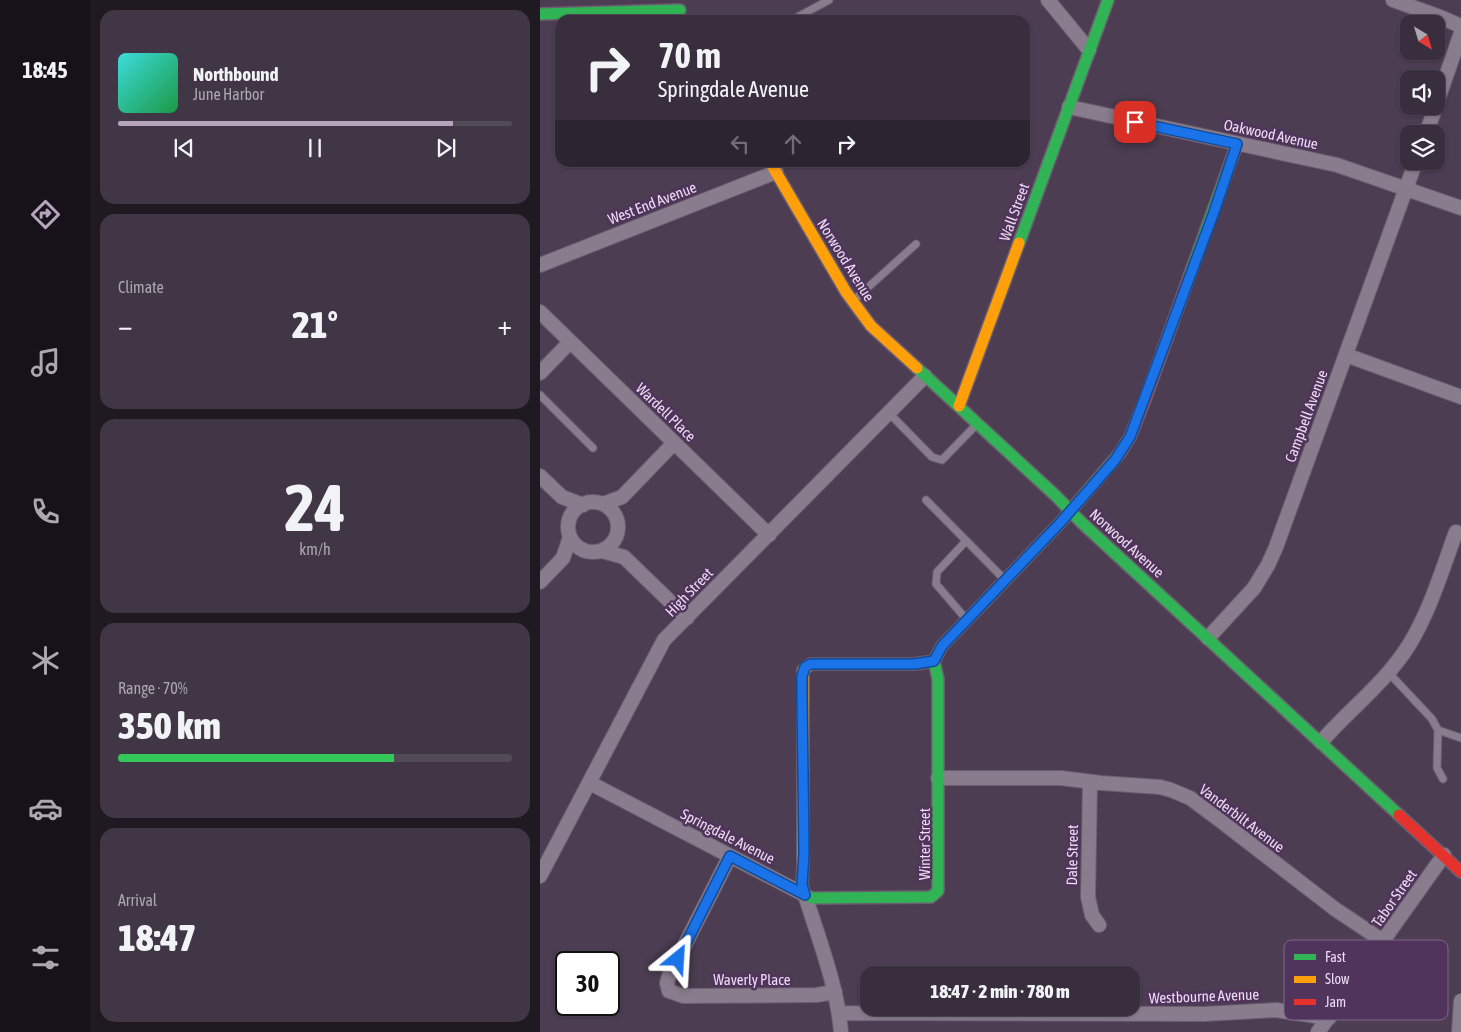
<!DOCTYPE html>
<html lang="en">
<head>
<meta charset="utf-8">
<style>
	:root { --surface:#392e3e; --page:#403645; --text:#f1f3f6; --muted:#aba8b0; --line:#534a58; --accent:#b5a4bb }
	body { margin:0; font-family:"Asap Condensed",sans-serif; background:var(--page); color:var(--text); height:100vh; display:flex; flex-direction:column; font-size:19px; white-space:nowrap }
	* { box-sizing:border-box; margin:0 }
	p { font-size:16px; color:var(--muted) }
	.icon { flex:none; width:28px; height:28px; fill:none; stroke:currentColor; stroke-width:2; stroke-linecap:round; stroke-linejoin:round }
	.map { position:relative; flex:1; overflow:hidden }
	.panel { display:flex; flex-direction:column; gap:10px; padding:10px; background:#1f1922; width:450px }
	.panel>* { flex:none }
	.banner { position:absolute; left:15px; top:15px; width:475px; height:152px; border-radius:15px; box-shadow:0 1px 4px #0004,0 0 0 1px var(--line); background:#392e3e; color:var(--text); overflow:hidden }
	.needle { width:32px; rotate:142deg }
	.tools { position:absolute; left:860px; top:15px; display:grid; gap:10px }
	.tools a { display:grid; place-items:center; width:45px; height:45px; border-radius:10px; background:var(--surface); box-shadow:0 1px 4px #0004,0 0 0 1px var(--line); font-size:25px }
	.speed { position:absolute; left:15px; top:951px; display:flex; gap:10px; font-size:25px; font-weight:700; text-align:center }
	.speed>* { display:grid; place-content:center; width:65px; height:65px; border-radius:50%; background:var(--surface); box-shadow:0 1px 4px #0004,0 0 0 1px var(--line); line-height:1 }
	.speed .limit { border:2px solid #111; border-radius:8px; background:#fff; color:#111 }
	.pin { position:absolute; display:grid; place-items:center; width:42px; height:42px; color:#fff; margin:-21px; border-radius:10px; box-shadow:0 2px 8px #0006 }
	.me { position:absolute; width:55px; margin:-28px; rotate:27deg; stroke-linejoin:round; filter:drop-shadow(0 0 4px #0008) }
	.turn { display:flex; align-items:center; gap:18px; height:105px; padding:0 20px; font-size:22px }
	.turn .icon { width:65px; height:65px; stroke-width:2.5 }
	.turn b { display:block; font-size:35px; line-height:42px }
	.lanes { display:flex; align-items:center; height:48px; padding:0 20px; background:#0003; justify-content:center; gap:25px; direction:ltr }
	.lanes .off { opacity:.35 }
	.big { font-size:38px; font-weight:800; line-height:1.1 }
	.panel .card { flex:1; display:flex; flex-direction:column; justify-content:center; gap:8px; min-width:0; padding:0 18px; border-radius:15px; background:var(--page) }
	.panel .dial { align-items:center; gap:0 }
	.dial b { font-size:65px; line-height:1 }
	.song { display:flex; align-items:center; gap:15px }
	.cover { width:60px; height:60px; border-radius:8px; background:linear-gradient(135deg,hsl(180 70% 55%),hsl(140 70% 35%)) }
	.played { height:5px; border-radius:2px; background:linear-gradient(90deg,var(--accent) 85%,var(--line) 85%) }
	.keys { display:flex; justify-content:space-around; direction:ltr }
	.heat { display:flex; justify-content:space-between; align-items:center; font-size:28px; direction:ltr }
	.charge { height:8px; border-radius:4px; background:linear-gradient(90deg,#34c759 70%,var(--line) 0) }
	.trip { position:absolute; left:320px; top:966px; width:280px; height:50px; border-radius:15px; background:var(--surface); box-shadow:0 1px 4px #0004,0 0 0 1px var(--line); font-weight:800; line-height:50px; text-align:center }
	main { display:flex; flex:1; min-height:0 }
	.menu { display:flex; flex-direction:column; width:90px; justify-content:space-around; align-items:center; background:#171219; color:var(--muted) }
	.menu .icon { width:35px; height:35px }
	.menu .active { color:var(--accent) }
	.menu b { font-size:22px; color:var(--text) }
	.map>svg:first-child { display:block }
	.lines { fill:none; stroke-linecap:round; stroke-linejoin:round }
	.lane-casing { stroke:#6b5d70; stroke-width:9 }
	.street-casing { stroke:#6b5d70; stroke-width:16 }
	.fast-casing { stroke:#6b5d70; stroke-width:14 }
	.slow-casing { stroke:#6b5d70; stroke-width:14 }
	.jam-casing { stroke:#6b5d70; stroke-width:14 }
	.lane { stroke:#887c8d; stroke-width:7 }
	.street { stroke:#887c8d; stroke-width:14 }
	.fast { stroke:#30b455; stroke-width:11 }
	.slow { stroke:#ff9f0a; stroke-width:11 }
	.jam { stroke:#e5322d; stroke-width:11 }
	.route-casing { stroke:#114b97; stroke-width:12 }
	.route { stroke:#1a73e8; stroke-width:9 }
	.labels { text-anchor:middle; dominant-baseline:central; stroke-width:5; stroke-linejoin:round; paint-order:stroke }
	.street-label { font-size:15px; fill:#eddcf4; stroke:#50345b }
	.key { fill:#50345b; stroke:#7f6689; stroke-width:1 }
	.key-label { font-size:14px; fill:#eddcf4 }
</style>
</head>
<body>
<main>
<nav class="menu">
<b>18:45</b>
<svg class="icon active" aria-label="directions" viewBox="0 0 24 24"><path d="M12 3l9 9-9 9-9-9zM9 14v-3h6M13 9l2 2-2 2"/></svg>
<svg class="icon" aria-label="music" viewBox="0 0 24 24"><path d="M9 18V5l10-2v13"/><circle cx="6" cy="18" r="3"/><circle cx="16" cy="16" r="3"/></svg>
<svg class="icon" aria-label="phone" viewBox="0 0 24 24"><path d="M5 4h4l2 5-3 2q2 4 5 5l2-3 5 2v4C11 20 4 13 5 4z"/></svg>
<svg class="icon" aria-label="climate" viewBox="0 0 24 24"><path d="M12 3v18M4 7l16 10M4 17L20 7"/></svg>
<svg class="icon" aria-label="car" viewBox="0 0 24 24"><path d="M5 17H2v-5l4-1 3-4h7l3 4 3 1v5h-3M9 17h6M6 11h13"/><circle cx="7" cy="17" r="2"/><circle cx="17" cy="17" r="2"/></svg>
<svg class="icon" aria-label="filters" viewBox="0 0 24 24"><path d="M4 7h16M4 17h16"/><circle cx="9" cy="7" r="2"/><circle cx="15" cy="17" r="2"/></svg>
</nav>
<section class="panel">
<div class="card">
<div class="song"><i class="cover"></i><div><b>Northbound</b><p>June Harbor</p></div></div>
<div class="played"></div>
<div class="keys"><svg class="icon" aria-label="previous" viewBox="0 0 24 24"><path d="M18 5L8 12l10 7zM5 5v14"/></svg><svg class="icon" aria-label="pause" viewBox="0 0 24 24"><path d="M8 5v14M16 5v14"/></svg><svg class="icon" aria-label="next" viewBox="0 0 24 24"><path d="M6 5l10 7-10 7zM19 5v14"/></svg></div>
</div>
<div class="card"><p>Climate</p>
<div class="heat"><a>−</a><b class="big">21°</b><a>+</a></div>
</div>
<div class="card dial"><b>24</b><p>km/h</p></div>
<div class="card"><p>Range · 70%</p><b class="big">350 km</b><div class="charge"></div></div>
<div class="card"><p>Arrival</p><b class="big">18:47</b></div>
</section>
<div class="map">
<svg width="921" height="1032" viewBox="0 0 921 1032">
	<rect width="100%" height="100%" fill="#4c3d52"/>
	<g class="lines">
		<g class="lane-casing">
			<path id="lane" d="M252 20 289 0
				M314 300 376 244
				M0 395 53 448
				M349 413 392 457 402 460 437 424
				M386 500 465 580
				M426 541 397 572 396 584 427 620
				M848 672 892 719 898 730 897 768 903 779
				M898 730 921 738"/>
		</g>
		<g class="street-casing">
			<path id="street" d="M508 0 549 50
				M853 0 900 17 921 26
				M896 105 921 33
				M529 107 797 165 921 208
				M886 134 896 106
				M0 265 236 172
				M0 312 229 535
				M806 355 921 397
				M0 373 30 342
				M0 476 22 497 43 505
				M28 527a25 25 0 1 1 50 0a25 25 0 1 1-50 0Z
				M63 504 82 497 134 443
				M62 551 84 557 147 618
				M0 582 23 558 30 537
				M668 638 714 588 728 565 736 547 876 161
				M781 742C809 710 846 682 869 645 890 611 902 570 916 532
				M398 778H521L561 783 620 787 631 790 650 798 677 818 795 909 843 941
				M550 782 548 897 552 915 559 925
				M50 783 265 895C279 940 297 985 301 1032
				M190 856 129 976 127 983 129 991 143 996 276 995 295 992
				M0 876 124 640 385 376
				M300 1013 664 1014 736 1010 789 1018
				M778 1032 904 855
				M919 1032 921 1001"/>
		</g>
		<g class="fast-casing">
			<path id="fast" d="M0 14 140 10
				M479 243 568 0
				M649 277 697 144
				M377 368 516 496 541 522 859 815
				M340 664H374L394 661 402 646 520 523 580 453
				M263 864 262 885 265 895 272 898 391 897 398 891V679L394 661"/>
		</g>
		<g class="slow-casing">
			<path id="slow" d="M230 162 306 292 331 326 377 368
				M419 406 479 243
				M263 864V670L271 664H340"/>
		</g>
		<g class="jam-casing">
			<path id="jam" d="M580 453 590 437 606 397 649 277
				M859 815 921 872"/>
		</g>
		<use href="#lane" class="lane"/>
		<use href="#street" class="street"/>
		<use href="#fast" class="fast"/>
		<use href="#slow" class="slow"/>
		<use href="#jam" class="jam"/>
	</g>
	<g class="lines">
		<g class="route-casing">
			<path id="route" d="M138 959 190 856 265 895 262 885 264 853 262 696V676L265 667 271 664H374L394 661 402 646 520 523 575 460 590 437 674 212 697 144 595 122"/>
		</g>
		<use href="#route" class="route"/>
	</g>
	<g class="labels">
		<g class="street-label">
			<text transform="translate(731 134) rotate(12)">Oakwood Avenue</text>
			<text transform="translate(112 203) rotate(-21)">West End Avenue</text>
			<text transform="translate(474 212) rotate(-70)">Wall Street</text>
			<text transform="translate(306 260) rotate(58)">Norwood Avenue</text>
			<text transform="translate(126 412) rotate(44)">Wardell Place</text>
			<text transform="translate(766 416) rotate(-70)">Campbell Avenue</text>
			<text transform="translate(587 543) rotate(42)">Norwood Avenue</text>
			<text transform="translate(149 592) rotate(-46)">High Street</text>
			<text transform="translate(702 818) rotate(37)">Vanderbilt Avenue</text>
			<text transform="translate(188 836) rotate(27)">Springdale Avenue</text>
			<text transform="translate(384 844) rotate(-90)">Winter Street</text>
			<text transform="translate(532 855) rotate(-89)">Dale Street</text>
			<text transform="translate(854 898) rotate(-55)">Tabor Street</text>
			<text x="212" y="979">Waverly Place</text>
			<text transform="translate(664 996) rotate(-2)">Westbourne Avenue</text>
		</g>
	</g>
	<rect x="744" y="940" width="164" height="80" rx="8" class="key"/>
	<rect x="754" y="954" width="22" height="6" fill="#30b455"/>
	<rect x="754" y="976" width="22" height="7" fill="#ff9f0a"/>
	<rect x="754" y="999" width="22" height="6" fill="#e5322d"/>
	<g class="key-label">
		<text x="785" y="962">Fast</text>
		<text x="785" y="984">Slow</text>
		<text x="785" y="1007">Jam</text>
	</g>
</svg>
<div class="tools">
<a><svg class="needle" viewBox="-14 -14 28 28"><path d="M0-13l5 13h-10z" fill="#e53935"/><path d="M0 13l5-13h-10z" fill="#aba8b0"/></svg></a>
<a><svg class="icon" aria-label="sound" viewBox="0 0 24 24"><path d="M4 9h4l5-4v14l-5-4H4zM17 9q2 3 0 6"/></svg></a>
<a><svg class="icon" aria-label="layers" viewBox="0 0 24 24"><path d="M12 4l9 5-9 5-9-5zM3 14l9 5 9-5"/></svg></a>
</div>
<div class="speed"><div class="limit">30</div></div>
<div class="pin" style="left:595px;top:122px;background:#d93025"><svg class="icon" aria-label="arrive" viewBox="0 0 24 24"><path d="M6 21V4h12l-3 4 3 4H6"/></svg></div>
<svg class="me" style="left:138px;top:959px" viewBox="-20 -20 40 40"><path d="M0-17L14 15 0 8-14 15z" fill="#1a73e8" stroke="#fff" stroke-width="4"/></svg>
<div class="trip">18:47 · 2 min · 780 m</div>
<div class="banner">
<div class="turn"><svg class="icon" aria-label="right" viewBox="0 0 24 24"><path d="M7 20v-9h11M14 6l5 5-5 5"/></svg><div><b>70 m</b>Springdale Avenue</div></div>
<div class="lanes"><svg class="icon off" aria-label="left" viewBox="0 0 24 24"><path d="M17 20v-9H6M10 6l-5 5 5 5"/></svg><svg class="icon off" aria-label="ahead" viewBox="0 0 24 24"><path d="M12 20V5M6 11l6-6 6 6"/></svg><svg class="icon" aria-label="right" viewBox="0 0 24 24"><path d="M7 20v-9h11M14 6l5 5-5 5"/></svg></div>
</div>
</div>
</main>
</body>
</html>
